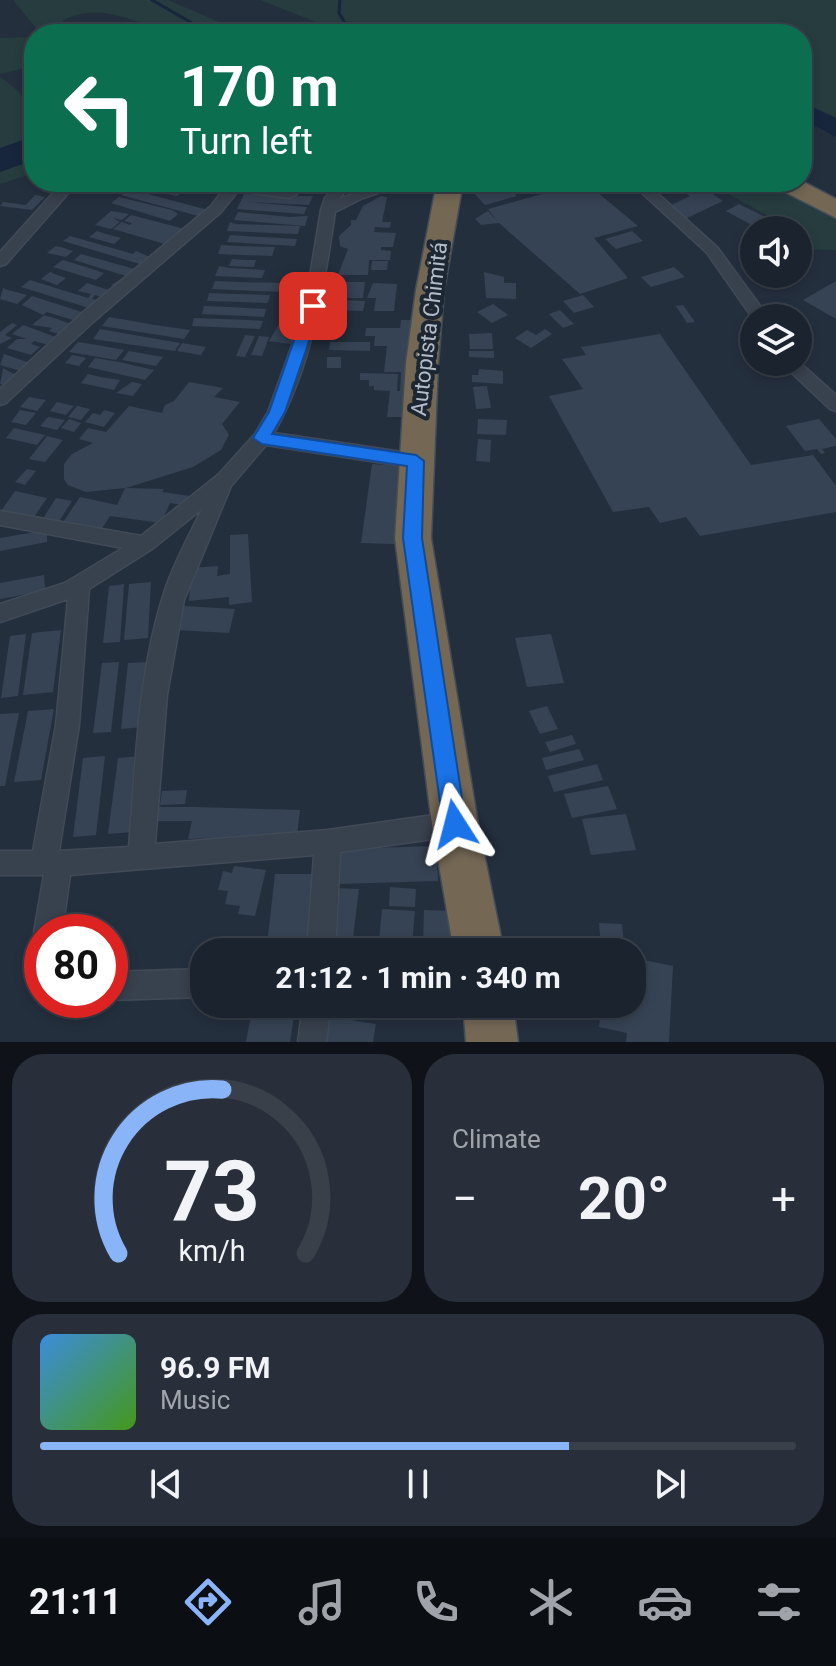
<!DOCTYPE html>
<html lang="en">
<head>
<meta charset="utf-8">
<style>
	:root { --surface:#1b232e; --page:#282f3a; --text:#f1f3f6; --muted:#a0a4aa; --line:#39404a; --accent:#8ab4f8 }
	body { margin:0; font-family:Roboto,sans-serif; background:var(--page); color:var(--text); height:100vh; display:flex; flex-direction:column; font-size:30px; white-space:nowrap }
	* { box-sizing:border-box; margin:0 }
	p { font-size:26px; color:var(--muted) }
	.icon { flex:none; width:44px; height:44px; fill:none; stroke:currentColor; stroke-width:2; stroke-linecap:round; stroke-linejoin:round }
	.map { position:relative; height:1042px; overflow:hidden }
	.side { display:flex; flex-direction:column; gap:12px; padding:12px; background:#0f1319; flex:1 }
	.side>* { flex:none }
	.top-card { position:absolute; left:24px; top:24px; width:788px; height:168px; border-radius:32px; box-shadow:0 4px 12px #0003,0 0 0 2px var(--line); background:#0b6e4f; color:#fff; overflow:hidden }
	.fabs { position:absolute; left:740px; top:216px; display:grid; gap:16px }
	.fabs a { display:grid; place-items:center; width:72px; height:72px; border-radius:50%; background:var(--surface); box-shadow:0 4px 12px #0003,0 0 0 2px var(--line); font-size:40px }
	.speed { position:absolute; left:24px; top:914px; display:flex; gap:16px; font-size:40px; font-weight:700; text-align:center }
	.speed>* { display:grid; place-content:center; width:104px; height:104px; border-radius:50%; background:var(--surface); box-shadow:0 4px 12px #0003,0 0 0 2px var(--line); line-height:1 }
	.speed .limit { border:12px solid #d22; background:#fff; color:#111 }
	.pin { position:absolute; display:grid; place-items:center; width:68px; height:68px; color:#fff; margin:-34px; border-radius:16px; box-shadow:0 4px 12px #0006 }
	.me { position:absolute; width:88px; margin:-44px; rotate:351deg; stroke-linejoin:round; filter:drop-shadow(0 0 6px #0008) }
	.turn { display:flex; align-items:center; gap:28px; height:168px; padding:0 24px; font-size:36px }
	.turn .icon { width:104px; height:104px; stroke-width:2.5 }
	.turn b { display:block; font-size:56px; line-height:68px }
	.big { font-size:60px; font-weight:700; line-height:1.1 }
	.side .tile { flex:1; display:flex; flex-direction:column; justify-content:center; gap:12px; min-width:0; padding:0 28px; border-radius:32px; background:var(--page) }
	.side .dial { align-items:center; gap:0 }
	.dial svg { height:208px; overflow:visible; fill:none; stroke:var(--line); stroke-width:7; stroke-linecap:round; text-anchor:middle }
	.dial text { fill:var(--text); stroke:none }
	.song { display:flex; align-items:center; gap:24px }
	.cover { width:96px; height:96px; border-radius:12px; background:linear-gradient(135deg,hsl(210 70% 55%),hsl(100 70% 35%)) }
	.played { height:8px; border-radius:4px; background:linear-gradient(90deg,var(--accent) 70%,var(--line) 70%) }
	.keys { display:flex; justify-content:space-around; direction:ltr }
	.heat { display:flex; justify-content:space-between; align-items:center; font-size:44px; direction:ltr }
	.side .tiles { flex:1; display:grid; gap:12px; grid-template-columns:1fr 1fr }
	.tile:last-child { grid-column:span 2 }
	.trip { position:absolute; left:190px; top:938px; width:456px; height:80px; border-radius:32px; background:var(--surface); box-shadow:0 4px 12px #0003,0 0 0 2px var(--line); font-weight:700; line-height:80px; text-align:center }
	.dock { display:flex; height:128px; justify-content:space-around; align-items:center; background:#0b0e12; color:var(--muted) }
	.dock .icon { width:56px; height:56px }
	.dock .selected { color:var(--accent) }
	.dock b { font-size:36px; color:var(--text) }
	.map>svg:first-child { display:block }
	.green { fill:#263c3f }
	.water { fill:#17263c }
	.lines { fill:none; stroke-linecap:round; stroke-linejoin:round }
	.stream { stroke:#17263c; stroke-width:3 }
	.building { fill:#364354 }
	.street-casing { stroke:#414a57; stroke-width:3 }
	.highway-casing { stroke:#434c59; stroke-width:3 }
	.street { fill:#38414e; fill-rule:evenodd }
	.highway { fill:#746855; fill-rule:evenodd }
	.route { fill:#1a73e8; stroke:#114b97; stroke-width:2 }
	.labels { text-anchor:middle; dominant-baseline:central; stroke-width:8; stroke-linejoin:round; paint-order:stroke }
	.street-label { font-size:22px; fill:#b4bcc9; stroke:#1d2633 }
</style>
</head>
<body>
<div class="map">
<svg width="836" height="1042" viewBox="0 0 836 1042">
	<rect width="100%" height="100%" fill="#242f3e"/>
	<path class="green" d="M13 0H168L240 31 258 34C233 34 201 39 177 34 135 25 106 0 63 20L64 34H41Z
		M260 0H836V118L802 102V34H273H315L321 24Z
		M34 37V66L0 74V38Z
		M0 77C42 105 34 127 34 173L0 184Z
		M707 182H778L836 215V250L798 249V230H767L770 217Z"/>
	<path class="water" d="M802 102 836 118V137L802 119Z
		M34 136V160L0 172V148Z"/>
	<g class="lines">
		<path class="stream" d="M152 0 211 34
			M340 0 339 13 345 23 379 25 384 31 376 34"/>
	</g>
	<path class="building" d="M137 182H148L183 191 177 196 130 187Z
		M268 182H286L301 184 297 189 266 185Z
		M478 182H515L506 185 517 196 485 205 469 188 481 185Z
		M585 182 638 226 594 238 628 278 580 294 499 223 481 225 475 219 488 211 497 221 488 209Z
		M664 182H695L723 201 687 218 667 207 690 196Z
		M129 189 208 210 202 217 121 195Z
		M244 194 296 196H313L309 205 247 202 307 207 304 214 237 209Z
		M35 195 45 197 32 210 0 206 3 202 26 205Z
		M381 196 387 197 382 222H391L390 228 375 227 374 232 396 233 393 247H381V250L391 251 390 260H369L368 275H338L348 249 340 246 339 236 351 225V220H356L363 206Z
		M119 197 172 210 178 214 170 221 111 203Z
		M739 204 773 221 759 229 726 211Z
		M111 211 129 214 122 220 113 218 120 222 111 229 95 225Z
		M238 212 290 217 308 216 305 226 234 220Z
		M131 215 185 229 174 235 168 245 113 229 122 222 130 225 132 223 124 221Z
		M230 222 235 224 300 226 298 234 227 231Z
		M97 231 106 234 121 238 114 244 89 237Z
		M632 231 643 241 616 249 605 239Z
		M230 235 262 237 297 239 295 246 260 244 227 242Z
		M70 236 133 254 136 251 152 258 143 265 63 241Z
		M221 245 237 246 275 247 272 256 218 254Z
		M56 246 64 248 73 251 66 257 47 253Z
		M81 254 138 270 119 287 111 285 126 276 74 260Z
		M232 259 245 260H256L254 267 229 266Z
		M63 260 89 268 104 273 96 280 53 267Z
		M372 261H388L387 270H371Z
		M219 266 230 268 265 270 262 278 215 276Z
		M674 267 685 277 651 287 641 277Z
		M50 272 57 275 66 278 57 285 41 279Z
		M484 272 504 277V283H516V299L486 298Z
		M30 280 88 298 91 294 78 291 87 283 115 292 107 299 95 295 92 299 101 301 92 309 21 287Z
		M215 281 238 282 284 283 282 292 258 291 212 289Z
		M836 281V319L803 300Z
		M341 282H365L363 298H339Z
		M373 283 397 284 394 311H374L376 298H367Z
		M3 288 8 290 27 295 17 304 0 299Z
		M209 293 233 294 270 295 268 303 207 301Z
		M583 295 594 307 574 313 563 301Z
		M32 296 88 314 76 321 47 312 43 315 22 305Z
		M340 300 365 301 363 311 337 310Z
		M493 304 508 315 492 323 477 312Z
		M683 305 695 322 687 323 676 306Z
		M204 306 229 307 266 309 264 317 202 314Z
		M560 310 574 324 563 328 549 314Z
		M285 313 307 316 302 325 280 321Z
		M44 315 60 320 76 326 65 336 49 331 52 328 32 325Z
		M109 317 155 325 190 330 184 339 102 326Z
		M194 318 249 320 263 321 260 329 192 326Z
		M401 320H416L411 417H387L390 391 374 390V386H369V380H360V373L398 374 397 391H400L401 372H384L387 346H374L375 336H365L366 328H400Z
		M12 323 17 325 5 335 12 338 0 344V332Z
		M279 324 301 327 291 344 269 341Z
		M23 325 61 339 52 346 34 341 31 344 40 347 31 355 7 348 17 339H27L12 334Z
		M100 329 134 335 180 343 175 351 93 339Z
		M545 329 552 334 531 348 515 338 527 330 536 335Z
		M492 333 493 349H470L469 334Z
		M660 334 751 465 813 455 836 486V512L700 536 686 517 660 523 649 507 613 512 549 396 583 389 562 359 586 355 581 347Z
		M245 335 255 336 245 357 236 356Z
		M259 336 269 337 262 356 251 355Z
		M78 342 103 346 124 350 116 360 69 352Z
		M330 342H370V351L329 350Z
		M182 343 206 347 201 355 177 351Z
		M129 351 151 355 163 357 156 366 122 360Z
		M469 351H494V358L469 357Z
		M4 354 33 364 24 372 0 365Z
		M72 355 78 356 86 358 79 366 65 363Z
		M327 357H341V368H327Z
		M95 358 119 362 154 370 145 380 88 367Z
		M3 368 18 376 8 386 0 384Z
		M479 369 503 371V384L472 382V375H478Z
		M88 374 100 377 120 380 114 390 81 383Z
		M132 382 142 384 133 396 116 393Z
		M189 382 223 388 214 397 240 402 222 424 229 435 221 450 193 467 126 488 164 489 162 492 190 496 185 505 170 503 161 523 110 516 101 530 63 522 80 497 117 505 125 488 86 492 68 485 64 479V464L72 454 93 443 79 439 88 428 106 432 129 406 162 413 165 405 174 401Z
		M487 386 491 408 476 409 473 387Z
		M29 397 46 400 37 411 20 407Z
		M57 402 74 406 66 415 50 411Z
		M77 406 90 409 81 420 68 417Z
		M20 410 36 413 26 425 11 422Z
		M104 410 115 413 104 427 85 422 93 413 100 415Z
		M48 417 65 420 57 430 40 426Z
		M69 419 81 423 74 432 61 428Z
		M478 419 507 420 506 435 477 434Z
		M819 419 836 439V446L822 449 825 453 821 454 817 449 805 451 786 426Z
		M14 428 45 435 37 445 6 438Z
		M47 436 63 440 45 462 29 459Z
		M478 439 491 440 490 462 476 461Z
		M372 464 403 466 394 544 361 543Z
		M27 469 36 471 25 485 15 482Z
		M15 491 47 498 34 517 1 511Z
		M56 498 72 501 58 523 42 520Z
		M47 530V542L0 551V538Z
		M248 534 252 602 229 605V597L189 601 191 568 218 566 217 576 230 574V535Z
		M44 575 45 591 0 599V583Z
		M151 582 148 638 124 640 129 584Z
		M124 584 120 642 103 643 109 586Z
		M184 606 235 609 229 633 177 630Z
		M61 630 53 692 23 695 32 633Z
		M26 634 18 696 1 698 10 636Z
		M551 634 564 683 527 687 515 638Z
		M119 662 111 732 93 733 102 663Z
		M149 662 143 727 121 729 128 663Z
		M547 706 558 729 540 734 529 711Z
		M54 709 41 780 14 782 28 711Z
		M19 713 5 786H0V714Z
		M572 735 576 744 550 752 545 742Z
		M579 749 584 760 546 770 542 758Z
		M105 756 96 835 73 837 83 758Z
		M141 756 133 832 108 834 118 758Z
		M597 764 603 780 554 792 548 776Z
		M608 786 617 809 572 818 564 794Z
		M187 790 185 804 160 805 162 791Z
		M158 807H195L300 810 297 835 188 839 192 821H155Z
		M626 814 636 850 591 855 582 819Z
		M436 846 438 881 337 884 338 849Z
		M234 866 266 870 255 916 238 914 240 906 225 904 228 891 218 890 223 871 232 873Z
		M275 874H316L310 936H268Z
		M390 887 416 889 415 907 389 906Z
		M333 888 359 889 353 938 327 936Z
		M382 909 415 911 412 944 379 941Z
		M424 910 457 911V945H423Z
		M599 923 622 924 624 946H601Z
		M221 937 251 938 249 952H219Z
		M255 938 307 941 305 952H253Z
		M365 945 421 949V952H365Z
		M633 958 673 966 669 1042H626L627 1033 599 1027 601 1004H632Z
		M253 1004H296L290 1042H246Z
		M331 1017 376 1024 373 1042H326Z"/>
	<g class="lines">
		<g class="street-casing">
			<path id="street" d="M63 182H78L6 264 0 266V252Z
				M201 182C225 182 279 180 297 194L290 198 238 191 221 212 93 322 6 403 0 405V389L81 314 211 206 224 189Z
				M338 182H353L339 199 388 182H411L363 198 335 212C324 288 312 366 274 433L416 454 425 461 416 468 266 445 231 486 184 600 167 695 155 844 328 830 455 812 464 816 468 824 464 832 455 836 340 852 335 952H307L314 855 70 875 62 932H42V943L34 932 44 875H0V851H33L56 725 68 599 0 622V604L65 583 123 548 0 525V511L141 536 218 475 255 434 268 412 304 312 321 210 325 198ZM202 509C190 534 176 559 166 587 138 669 136 761 129 847L59 851 79 725 89 589 152 549Z
				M422 182H444L456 188 449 192Z
				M630 182H645L717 247 769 318 754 320 707 253Z
				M798 361 836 395V411L830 409 780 362Z
				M204 969V997L110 1000V972Z
				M303 1004H331L326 1042H298Z"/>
		</g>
		<g class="highway-casing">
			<path id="highway" d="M802 181 836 199V218L775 187 771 182Z
				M437 182H463L444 290 438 363 431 538 478 824 504 952H454L432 824 395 538 406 363 416 290Z
				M463 1004H513L518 1042H466Z"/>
		</g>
		<use href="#street" class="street"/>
		<use href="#highway" class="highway"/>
	</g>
	<path class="route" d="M313 302 321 306 285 412 272 434 416 455 424 461 422 538 466 824 463 831 455 834 447 831 443 824 403 538 407 466 262 444 253 438 269 412 306 306Z"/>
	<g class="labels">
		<g class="street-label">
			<text transform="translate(429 329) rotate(-83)">Autopista Chimitá</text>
		</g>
	</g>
</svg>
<div class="fabs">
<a><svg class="icon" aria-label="sound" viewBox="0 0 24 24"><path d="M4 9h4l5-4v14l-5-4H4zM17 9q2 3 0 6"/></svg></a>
<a><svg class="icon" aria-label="layers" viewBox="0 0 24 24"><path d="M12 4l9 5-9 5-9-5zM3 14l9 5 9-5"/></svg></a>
</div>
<div class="speed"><div class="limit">80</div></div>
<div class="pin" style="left:313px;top:306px;background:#d93025"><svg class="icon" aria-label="arrive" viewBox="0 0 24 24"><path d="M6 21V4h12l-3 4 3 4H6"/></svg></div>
<svg class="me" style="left:455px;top:824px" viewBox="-20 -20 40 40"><path d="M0-17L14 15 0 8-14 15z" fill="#1a73e8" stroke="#fff" stroke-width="4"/></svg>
<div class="trip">21:12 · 1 min · 340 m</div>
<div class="top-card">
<div class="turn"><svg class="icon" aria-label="left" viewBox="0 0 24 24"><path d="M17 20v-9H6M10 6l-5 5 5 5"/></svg><div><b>170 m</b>Turn left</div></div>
</div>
</div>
<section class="side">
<div class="tiles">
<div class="tile dial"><svg viewBox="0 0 100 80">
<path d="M14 69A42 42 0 1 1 86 69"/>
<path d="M14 69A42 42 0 0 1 54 6" stroke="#8ab4f8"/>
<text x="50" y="56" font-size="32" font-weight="700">73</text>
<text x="50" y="72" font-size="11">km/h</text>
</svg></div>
<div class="tile"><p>Climate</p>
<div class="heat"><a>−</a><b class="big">20°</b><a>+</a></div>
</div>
<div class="tile">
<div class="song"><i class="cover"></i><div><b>96.9 FM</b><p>Music</p></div></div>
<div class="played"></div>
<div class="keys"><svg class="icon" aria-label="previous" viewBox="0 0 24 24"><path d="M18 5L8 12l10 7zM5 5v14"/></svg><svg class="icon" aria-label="pause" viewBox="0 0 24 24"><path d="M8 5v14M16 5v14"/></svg><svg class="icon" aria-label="next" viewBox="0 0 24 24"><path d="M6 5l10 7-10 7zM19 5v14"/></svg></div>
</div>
</div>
</section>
<nav class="dock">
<b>21:11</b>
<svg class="icon selected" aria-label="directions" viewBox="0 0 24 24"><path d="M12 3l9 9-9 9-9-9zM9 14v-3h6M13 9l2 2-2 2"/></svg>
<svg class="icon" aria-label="music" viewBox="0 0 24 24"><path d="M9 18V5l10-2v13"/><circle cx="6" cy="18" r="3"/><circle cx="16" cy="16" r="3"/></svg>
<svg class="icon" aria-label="phone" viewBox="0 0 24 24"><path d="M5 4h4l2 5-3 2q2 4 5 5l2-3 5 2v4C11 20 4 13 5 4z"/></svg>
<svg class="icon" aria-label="climate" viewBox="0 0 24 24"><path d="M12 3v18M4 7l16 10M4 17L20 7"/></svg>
<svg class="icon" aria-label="car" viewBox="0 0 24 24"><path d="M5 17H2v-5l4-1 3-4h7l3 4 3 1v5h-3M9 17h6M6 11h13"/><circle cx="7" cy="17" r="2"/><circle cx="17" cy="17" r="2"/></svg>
<svg class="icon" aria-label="filters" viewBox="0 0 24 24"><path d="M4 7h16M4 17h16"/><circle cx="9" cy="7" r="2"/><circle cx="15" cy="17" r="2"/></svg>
</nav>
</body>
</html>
